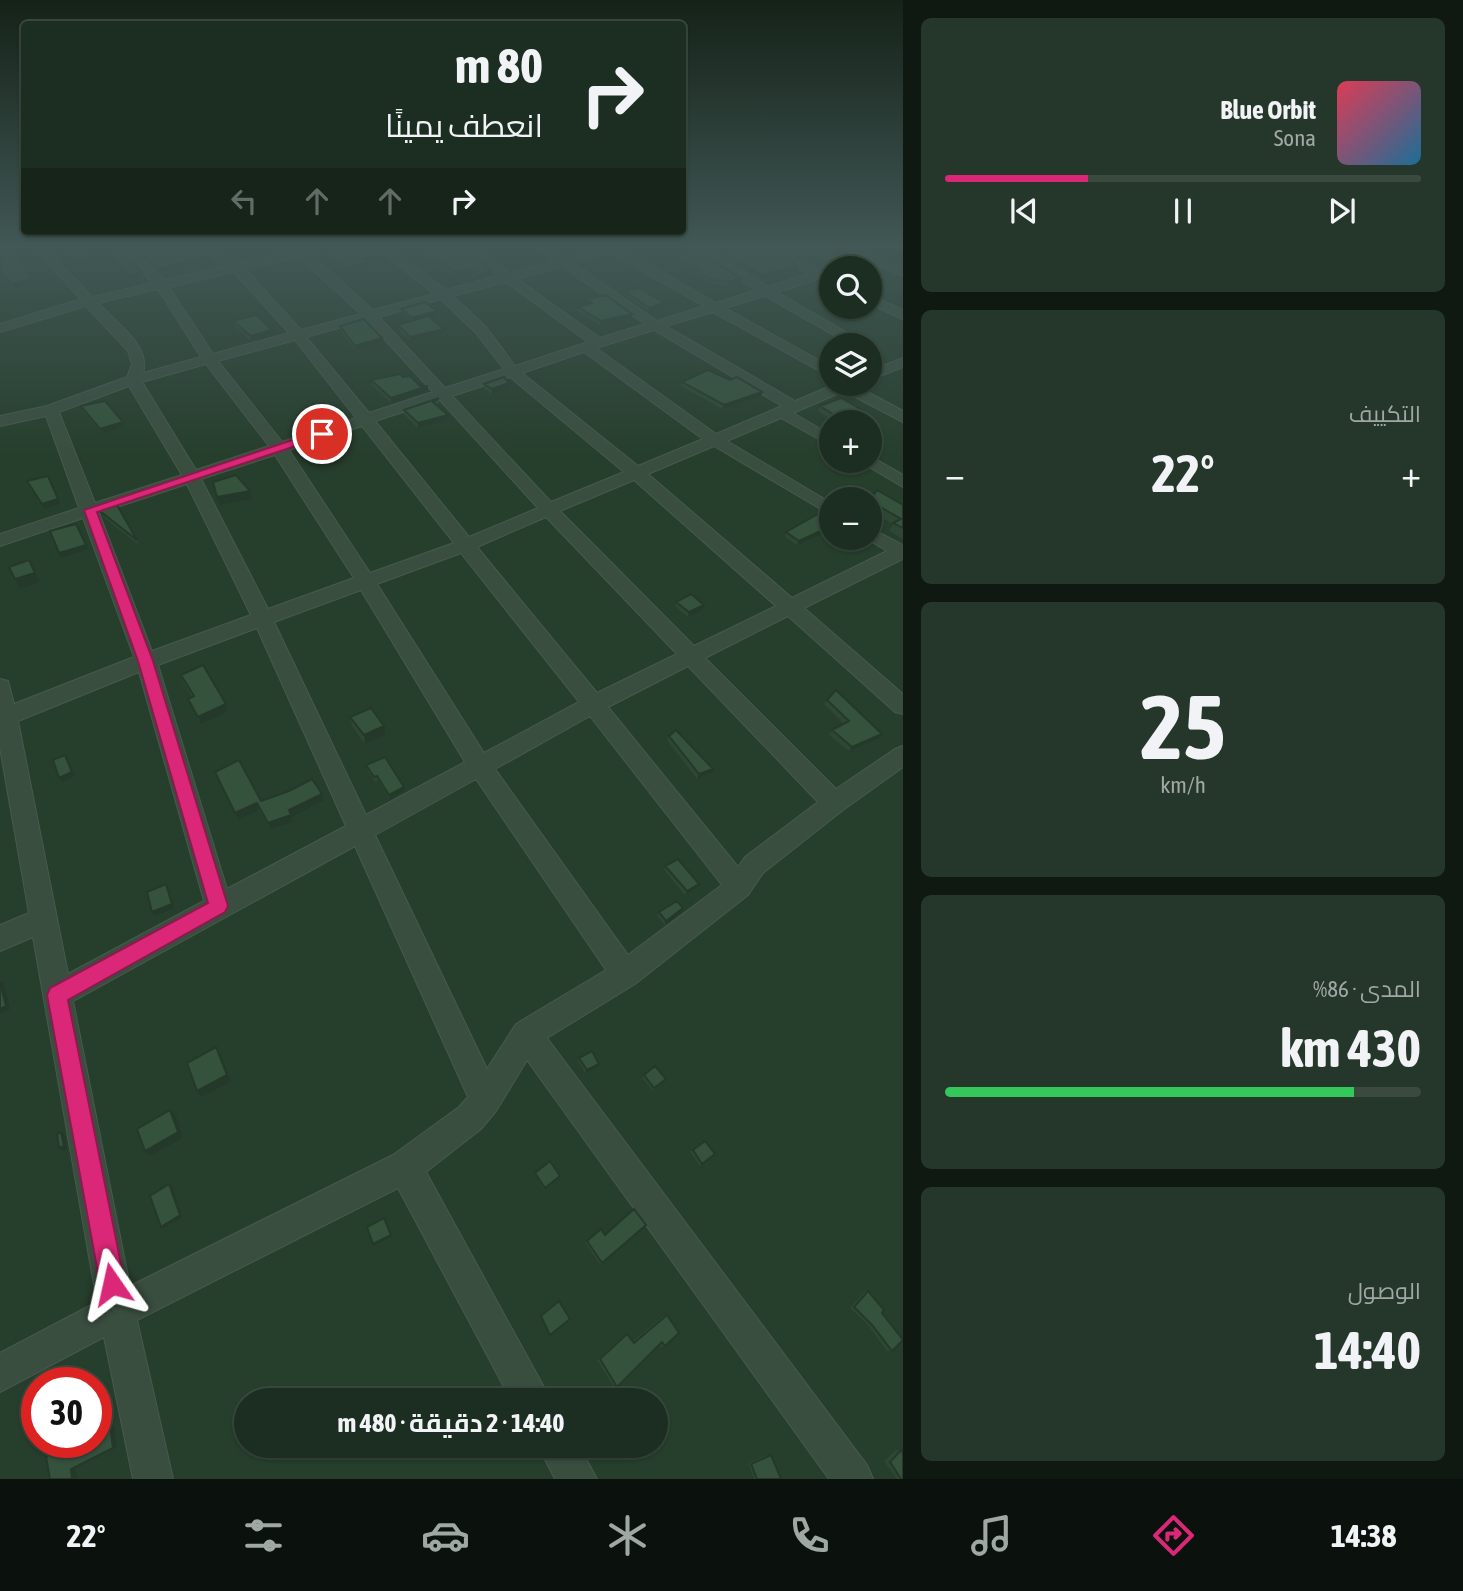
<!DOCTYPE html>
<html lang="ar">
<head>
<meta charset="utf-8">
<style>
	:root { --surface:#1c2e21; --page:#25362a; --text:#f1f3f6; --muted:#a0a8a5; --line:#3a4a3f; --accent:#db2777 }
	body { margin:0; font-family:"Asap Condensed",Cairo,sans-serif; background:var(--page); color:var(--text); direction:rtl; height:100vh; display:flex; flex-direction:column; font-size:26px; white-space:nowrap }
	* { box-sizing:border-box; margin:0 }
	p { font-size:23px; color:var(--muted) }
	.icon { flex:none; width:38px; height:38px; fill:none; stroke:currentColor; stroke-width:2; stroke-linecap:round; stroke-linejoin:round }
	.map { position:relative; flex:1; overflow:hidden; direction:ltr }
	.side { display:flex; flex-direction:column; gap:18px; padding:18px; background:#0f1912; width:560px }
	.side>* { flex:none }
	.hud { position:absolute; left:21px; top:21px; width:665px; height:214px; border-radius:7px; box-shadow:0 2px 5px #0004,0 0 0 2px var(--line); direction:rtl; background:#1c2e21; color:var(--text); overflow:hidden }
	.buttons { position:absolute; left:819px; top:256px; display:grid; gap:14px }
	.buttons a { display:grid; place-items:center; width:63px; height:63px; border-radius:50%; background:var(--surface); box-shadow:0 2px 5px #0004,0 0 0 2px var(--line); font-size:35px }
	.speed { position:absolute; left:21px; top:1367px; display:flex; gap:14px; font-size:35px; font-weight:700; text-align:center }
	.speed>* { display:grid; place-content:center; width:91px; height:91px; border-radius:50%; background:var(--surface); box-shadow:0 2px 5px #0004,0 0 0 2px var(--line); line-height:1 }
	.speed .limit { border:10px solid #d22; background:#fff; color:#111 }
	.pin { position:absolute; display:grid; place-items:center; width:60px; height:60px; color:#fff; margin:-30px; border:4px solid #fff; border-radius:50%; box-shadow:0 2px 7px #0007 }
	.me { position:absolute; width:77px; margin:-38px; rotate:349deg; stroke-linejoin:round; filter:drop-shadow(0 0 5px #0008) }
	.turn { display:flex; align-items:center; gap:24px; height:147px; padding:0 28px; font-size:32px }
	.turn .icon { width:91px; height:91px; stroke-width:2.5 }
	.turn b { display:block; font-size:49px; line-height:60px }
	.lanes { display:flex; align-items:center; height:66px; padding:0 28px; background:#0003; justify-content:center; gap:35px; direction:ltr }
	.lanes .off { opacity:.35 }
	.big { font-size:52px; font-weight:700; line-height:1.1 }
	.side .tile { flex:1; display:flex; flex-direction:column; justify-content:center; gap:10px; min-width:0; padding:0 24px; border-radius:10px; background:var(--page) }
	.side .dial { align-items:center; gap:0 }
	.dial b { font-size:91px; line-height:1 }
	.song { display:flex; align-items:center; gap:21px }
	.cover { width:84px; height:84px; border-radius:10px; background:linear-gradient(135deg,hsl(350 70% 55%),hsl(200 70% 35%)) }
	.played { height:7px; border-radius:4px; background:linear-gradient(90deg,var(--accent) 30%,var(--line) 30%) }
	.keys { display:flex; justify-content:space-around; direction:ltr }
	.heat { display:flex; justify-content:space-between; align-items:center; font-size:38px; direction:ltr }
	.charge { height:10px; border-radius:5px; background:linear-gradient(90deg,#34c759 86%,var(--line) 0) }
	.trip { position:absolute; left:234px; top:1388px; width:434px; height:70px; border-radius:35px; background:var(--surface); box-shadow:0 2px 5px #0004,0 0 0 2px var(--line); font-weight:700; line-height:70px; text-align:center; direction:rtl }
	.tabs { display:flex; height:112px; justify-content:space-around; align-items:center; background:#0b120d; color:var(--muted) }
	.tabs .icon { width:49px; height:49px }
	.tabs .active { color:var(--accent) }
	.tabs b { font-size:32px; color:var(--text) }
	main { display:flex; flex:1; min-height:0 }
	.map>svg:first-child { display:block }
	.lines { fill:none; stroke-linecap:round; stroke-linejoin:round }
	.stream { stroke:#193c23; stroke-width:2.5 }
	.minor-casing { stroke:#465a4c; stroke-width:2 }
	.minor { fill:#3a4e40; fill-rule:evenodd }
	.wall { fill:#2e4734 }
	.shaded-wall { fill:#25392b }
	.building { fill:#35523d; stroke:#25392b; stroke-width:2 }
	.route { fill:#db2777; stroke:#8e194d; stroke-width:2 }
</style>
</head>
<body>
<main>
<section class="side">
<div class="tile">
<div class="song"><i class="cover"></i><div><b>Blue Orbit</b><p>Sona</p></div></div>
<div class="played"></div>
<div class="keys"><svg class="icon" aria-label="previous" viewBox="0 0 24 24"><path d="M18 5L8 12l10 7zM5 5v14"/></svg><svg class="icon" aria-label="pause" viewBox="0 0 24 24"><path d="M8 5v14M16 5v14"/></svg><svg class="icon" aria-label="next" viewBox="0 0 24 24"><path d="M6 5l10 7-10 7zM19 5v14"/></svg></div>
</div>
<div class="tile"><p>التكييف</p>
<div class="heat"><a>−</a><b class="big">22°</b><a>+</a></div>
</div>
<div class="tile dial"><b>25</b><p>km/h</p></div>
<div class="tile"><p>المدى · 86%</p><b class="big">430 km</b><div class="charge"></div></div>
<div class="tile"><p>الوصول</p><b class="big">14:40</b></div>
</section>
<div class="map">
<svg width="903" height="1479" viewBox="0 0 903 1479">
	<rect width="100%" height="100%" fill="#263e2c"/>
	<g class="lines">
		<path class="stream" d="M887 248 903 255"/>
		<g class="minor-casing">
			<path id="minor" d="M34 248H46L92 297 153 283 118 248H131L164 280 226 266 201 248H215L238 264 305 248H327L310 254 373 310 434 294 377 248H390L446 290 498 276 462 248H475L510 273 554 261 538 248H551L565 258 600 248H620L716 303 756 290 691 248H705L768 287 809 274 764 248H779L831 278 825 282 818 279 777 292 868 345H851L765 296 725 308 831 367V377L713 312 666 326 795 401 838 383H858L856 386 903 411V422L844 391 793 413 831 435V446L781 418 727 441 831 503V515L714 446 648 474 792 598 887 551 864 537H870V528L903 545V559L804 608 903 694V714L895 712 788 616 705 658 836 789 895 749 903 746V767L843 810 763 873 748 895 635 984 547 1038 867 1465 873 1479H829L527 1060 496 1111 481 1129 426 1172 551 1400H511L398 1188 137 1320 173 1479H133L104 1337 0 1392V1353L97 1302 33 937 0 951V925L29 913 0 748V679L8 681 14 704 134 657 83 518 0 546V534L79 508 46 416 0 426V416L47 406 127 377 132 364 128 351 86 306 0 332V324L81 299ZM610 253 704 306 657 321 573 263ZM299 257 361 314 301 330 245 269ZM562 266 645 324 600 338 517 279ZM234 272 289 333 213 354 169 287ZM506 282 588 342 515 366 486 327 453 296ZM158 289 201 357 143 373C152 347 114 320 98 303ZM441 299 476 333 504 369 445 388 379 317ZM367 320 433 392 369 413 306 337ZM654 330 782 406 716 434 596 348ZM295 340 356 418 282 442 218 361ZM584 352 703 439 638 466 522 373ZM206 364 269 446 196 470 142 382ZM510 377 624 472 551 502 452 396ZM129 386 182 475 95 503 59 412ZM440 400 538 508 469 537 375 421ZM362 426 454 543 370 573 289 450ZM275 455 354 578 268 609 201 479ZM634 480 776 606 694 646 560 511ZM187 484 251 615 152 651 99 513ZM546 517 677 654 597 693 477 547ZM461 553 579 702 484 753 377 584ZM361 590 465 762 366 815 274 622ZM257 628 346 826 227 889 158 665ZM688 666 818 802 745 857 738 867 608 707ZM139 672 204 901 68 974 18 721ZM590 716 722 885 628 955 495 769ZM476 779 606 970 516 1024 487 1069 375 835ZM355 846 468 1097 459 1107 393 1155 130 1286 73 1001Z
				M840 248H856L903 268V276Z
				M870 295 903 310V319L870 304Z
				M903 358V367L870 380V371Z
				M870 456 903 475V487L857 460H870Z
				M538 1446H579L597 1479H555Z"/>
		</g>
		<use href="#minor" class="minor"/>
	</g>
	<path class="wall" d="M0 248H33L34 252 17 256 34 285 14 289 5 279 0 271Z
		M61 248H90L87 251 90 261 77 264Z
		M135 248H202L212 259 160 273Z
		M715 248H767L798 266 797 270 759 279 714 251Z
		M785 248H831L839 257 835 258 834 262 815 266Z
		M320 249 385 259 369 262 370 266 347 272 321 253Z
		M107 250 142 272 143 276 130 279 108 254Z
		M421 250 492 271V275L477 279 470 273 455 277 421 254Z
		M673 257 741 279 740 283 728 286 712 284 672 261Z
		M625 291 664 303 663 307 649 312 624 295Z
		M587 299 632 318 600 325 577 311 578 307 588 304Z
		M401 309 437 315 429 317 444 329V333L410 341 399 330 398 325 412 321 401 313Z
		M233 321 272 330 273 335 251 341 234 325Z
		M340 326 383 343 355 350 340 330Z
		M403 377 428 391 391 403 372 385 371 380Z
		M730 380 762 392 761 396 722 409 681 386 682 382Z
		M484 384 509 388 492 394 484 388Z
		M439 398V403L436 405 448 415V420L418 428 404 414V410Z
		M81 406 124 426 102 434 83 411Z
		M820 406 860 415 845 422H836L818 411Z
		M870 501 903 505V539L889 531 893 524 870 511Z
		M101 510 137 540 139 545 103 517Z
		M831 521V530L797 545 785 537 786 532Z
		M676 602 704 605 703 610 688 617 675 606Z
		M181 675 226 704 228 712 200 724 188 699 192 697 183 682Z
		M827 700 882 734 879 739 849 751 829 735 832 730 844 724 824 704Z
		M350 717 385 735 365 744 352 726Z
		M669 736 711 773 697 779 667 740Z
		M366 765 404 791 390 799 378 780 375 782 367 770Z
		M215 772 261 801H323L292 817 293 822 270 829 259 810 238 820Z
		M665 866 697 888 685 895 664 870Z
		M659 912H682L665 925 657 916Z
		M579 1058 599 1064 598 1067 585 1073 578 1061Z
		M644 1075 666 1079 653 1091 642 1078Z
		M693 1150 715 1154 700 1166 690 1152Z
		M535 1173 560 1176 544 1190 535 1175Z
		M646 1225 600 1265 585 1242 601 1229 605 1235Z
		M868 1291 882 1313 892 1351H887L868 1325 850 1308 864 1292Z
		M667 1315 665 1346 660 1347 659 1345 617 1387H614L597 1360 624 1335 627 1334 633 1341 663 1316Z
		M896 1450H901L903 1479H897L884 1461Z
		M767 1455H771L781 1479H754L748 1463Z"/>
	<path class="shaded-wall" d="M25 248H33L34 252 16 256 14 251Z
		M841 253 839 257 835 258 834 262 815 266 817 262Z
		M211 255 212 259 160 273 159 269Z
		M385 255V259L365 262V258Z
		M89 257 90 261 77 264 75 260Z
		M370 262V266L347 272 346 268Z
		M798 266 797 270 759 279 761 275Z
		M470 269V273L455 277V272Z
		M492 271V275L477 279V275Z
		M142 272 143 276 130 279 129 275Z
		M32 279 34 285 14 289 12 284Z
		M741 279 740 283 728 286 729 282Z
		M664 303 663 307 649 312V308Z
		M437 311V315L412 322V318Z
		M632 314V318L600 325 601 321Z
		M444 329V333L410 341V337Z
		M272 330 273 335 251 341V336Z
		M382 338 383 343 355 350V346Z
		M509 383V388L492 394V389Z
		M428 386V391L391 403V398Z
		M762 392 761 396 722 409 724 405Z
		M862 410 860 415 845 422H841L842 420Z
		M448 415V420L418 428V423Z
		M123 422 124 426 102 434 100 429Z
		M250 491 252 499 219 505 217 497Z
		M58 499 60 504 44 509 42 504Z
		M831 526V530L797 545 799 541Z
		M86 545 88 549 61 558 59 553Z
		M29 560 40 582 20 589 15 579Z
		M704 605 703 610 688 617 689 612Z
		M226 704 228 712 200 724 198 717Z
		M384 726 385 735 365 744 364 735Z
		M882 734 879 739 849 751 852 747Z
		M65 755 75 776 62 782 59 778Z
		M713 769 711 773 697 779 699 774Z
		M404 787V791L390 799 389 795Z
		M322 794 323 801 292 817 293 822 270 829 268 823 289 810Z
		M257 803 259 810 238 820 235 813Z
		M166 884 174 908 155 916 152 912Z
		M699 884 697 888 685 895 687 891Z
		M683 908 682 912 665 925 666 921Z
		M0 981 4 984 10 1009 0 1014Z
		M216 1047 220 1053 231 1081 202 1097 197 1091Z
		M599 1064 598 1067 585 1073 587 1070Z
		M170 1110 176 1116 183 1137 151 1156 145 1151Z
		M61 1132 65 1135 67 1149 63 1151 59 1148Z
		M169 1184 172 1186 182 1217 164 1228 161 1227Z
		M391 1235V1236L374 1246 373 1244Z
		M110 1426H114L117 1447 75 1468 77 1479H72L71 1469Z"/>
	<path class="building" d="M0 248H25L14 251 32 279 12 284 3 274 0 269Z
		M64 248H86L89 257 75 260Z
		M112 248H118L142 272 129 275 107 250Z
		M138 248H202L211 255 159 269Z
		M321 248H379L385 255 365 258 370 262 346 268 320 249Z
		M431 248H466L492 271 477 275 470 269 455 272 421 250Z
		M718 248H767L798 266 761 275Z
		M793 248H831L841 253 832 256 836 257 817 262Z
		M698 251 741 279 729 282 713 280 673 257Z
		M639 288 664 303 649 308 625 291Z
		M606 295 632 314 601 321 578 307 592 303 587 299Z
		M425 302 437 311 412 318 401 309Z
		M256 315 272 330 251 336 233 321Z
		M428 316 444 329 410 337 398 325Z
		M364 319 382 338 355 346 340 326Z
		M708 370 730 380 737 377 762 392 724 405 682 382Z
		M400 374 403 377 410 376 420 386H428L391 398 371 380Z
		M504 377 509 383 492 389 484 384Z
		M439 398 433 402 448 415 418 423 404 410Z
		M841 398 862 410 842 420 820 406Z
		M105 401 123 422 100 429 81 406Z
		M236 475 250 491 217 497 213 482Z
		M48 476 58 499 42 504 27 481Z
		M877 490 903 505V528L893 523 901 519 870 501Z
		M117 505 137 540 101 512V510Z
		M818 514 831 521V526L799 541 786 532Z
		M76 524 86 545 59 553 50 531Z
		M29 560 35 573 15 579 9 567Z
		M691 594 704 605 689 612 676 602Z
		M203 665 226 704 198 717 188 699 194 696 181 675Z
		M836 690 882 734 852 747 832 730 849 721 827 700Z
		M371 708 384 726 364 735 350 717Z
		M676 730 713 769 699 774 669 736Z
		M65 755 72 772 59 778 53 760Z
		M385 757 404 787 389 795 377 776 374 777 366 765Z
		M239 760 261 801 289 791 312 779 322 794 289 810 291 815 268 823 257 803 235 813 215 772Z
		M678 859 699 884 687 891 665 866Z
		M166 884 172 904 152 912 147 892Z
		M677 901 683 908 666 921 659 912Z
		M0 982 6 1006 0 1009Z
		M216 1047 227 1075 197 1091 187 1063Z
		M592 1051 599 1064 587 1070 579 1058Z
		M655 1066 666 1079 654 1088 644 1075Z
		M170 1110 178 1132 145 1151 137 1129Z
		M61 1132 64 1146 59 1148 57 1134Z
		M705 1141 715 1154 702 1164 693 1150Z
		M550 1161 560 1176 545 1188 535 1173Z
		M169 1184 180 1215 161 1227 150 1196Z
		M634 1209 646 1225 602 1263 587 1241 601 1229 605 1235Z
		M384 1218 391 1235 373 1244 367 1227Z
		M868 1291 884 1310 882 1313 903 1340 892 1351 872 1325 854 1307Z
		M559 1301 570 1319 550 1335 541 1316Z
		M667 1315 679 1333 665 1346 662 1342 617 1387 600 1359 627 1334 634 1343Z
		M110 1426 113 1448 71 1469 72 1479H50L46 1457 68 1444 67 1442H96V1433Z
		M901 1450 903 1453V1479H901L890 1462Z
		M771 1455 781 1479H757L751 1464Z"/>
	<linearGradient id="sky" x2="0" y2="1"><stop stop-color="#152218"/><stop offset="0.54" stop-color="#415856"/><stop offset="1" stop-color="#415856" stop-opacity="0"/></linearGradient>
	<rect width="903" height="456" fill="url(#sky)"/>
	<path class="route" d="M322 430 326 431V436L97 512 153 661 228 906 225 912 68 1000 125 1284 121 1293 112 1296 103 1293 100 1284 47 995 50 988 208 903 138 661 84 510Z"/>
</svg>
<div class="buttons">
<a><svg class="icon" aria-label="search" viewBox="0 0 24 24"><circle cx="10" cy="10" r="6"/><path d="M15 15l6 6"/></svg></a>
<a><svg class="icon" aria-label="layers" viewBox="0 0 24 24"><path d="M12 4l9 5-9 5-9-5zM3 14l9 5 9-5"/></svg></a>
<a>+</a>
<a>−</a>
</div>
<div class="speed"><div class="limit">30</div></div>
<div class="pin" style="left:322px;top:434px;background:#d93025"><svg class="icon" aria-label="arrive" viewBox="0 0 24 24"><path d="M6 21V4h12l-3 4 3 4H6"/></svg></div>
<svg class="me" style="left:112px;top:1284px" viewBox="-20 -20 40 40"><path d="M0-17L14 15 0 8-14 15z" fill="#db2777" stroke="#fff" stroke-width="4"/></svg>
<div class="trip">14:40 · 2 دقيقة · 480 m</div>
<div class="hud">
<div class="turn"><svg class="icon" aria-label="right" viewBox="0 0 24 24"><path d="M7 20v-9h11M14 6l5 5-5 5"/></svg><div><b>80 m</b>انعطف يمينًا</div></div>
<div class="lanes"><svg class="icon off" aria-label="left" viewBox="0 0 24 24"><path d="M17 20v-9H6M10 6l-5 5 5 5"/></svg><svg class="icon off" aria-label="ahead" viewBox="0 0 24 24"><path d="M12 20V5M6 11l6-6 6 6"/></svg><svg class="icon off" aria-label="ahead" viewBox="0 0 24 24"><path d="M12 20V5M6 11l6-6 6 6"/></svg><svg class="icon" aria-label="right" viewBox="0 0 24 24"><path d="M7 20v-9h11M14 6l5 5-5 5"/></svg></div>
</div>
</div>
</main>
<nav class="tabs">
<b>14:38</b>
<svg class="icon active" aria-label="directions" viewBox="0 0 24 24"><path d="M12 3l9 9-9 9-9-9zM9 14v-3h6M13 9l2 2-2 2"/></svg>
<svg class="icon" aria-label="music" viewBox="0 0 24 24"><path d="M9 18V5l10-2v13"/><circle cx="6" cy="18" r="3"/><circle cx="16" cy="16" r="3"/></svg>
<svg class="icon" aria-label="phone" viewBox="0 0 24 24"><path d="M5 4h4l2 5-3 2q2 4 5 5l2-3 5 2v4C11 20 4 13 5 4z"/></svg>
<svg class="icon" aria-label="climate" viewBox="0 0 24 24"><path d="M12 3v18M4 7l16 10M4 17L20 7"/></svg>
<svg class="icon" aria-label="car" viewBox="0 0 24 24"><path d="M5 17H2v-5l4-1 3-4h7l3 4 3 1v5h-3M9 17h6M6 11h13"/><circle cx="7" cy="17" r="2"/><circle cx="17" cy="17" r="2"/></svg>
<svg class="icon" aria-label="filters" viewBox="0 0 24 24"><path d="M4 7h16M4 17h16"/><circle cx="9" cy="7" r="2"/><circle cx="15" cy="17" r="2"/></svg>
<b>22°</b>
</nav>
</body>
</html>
